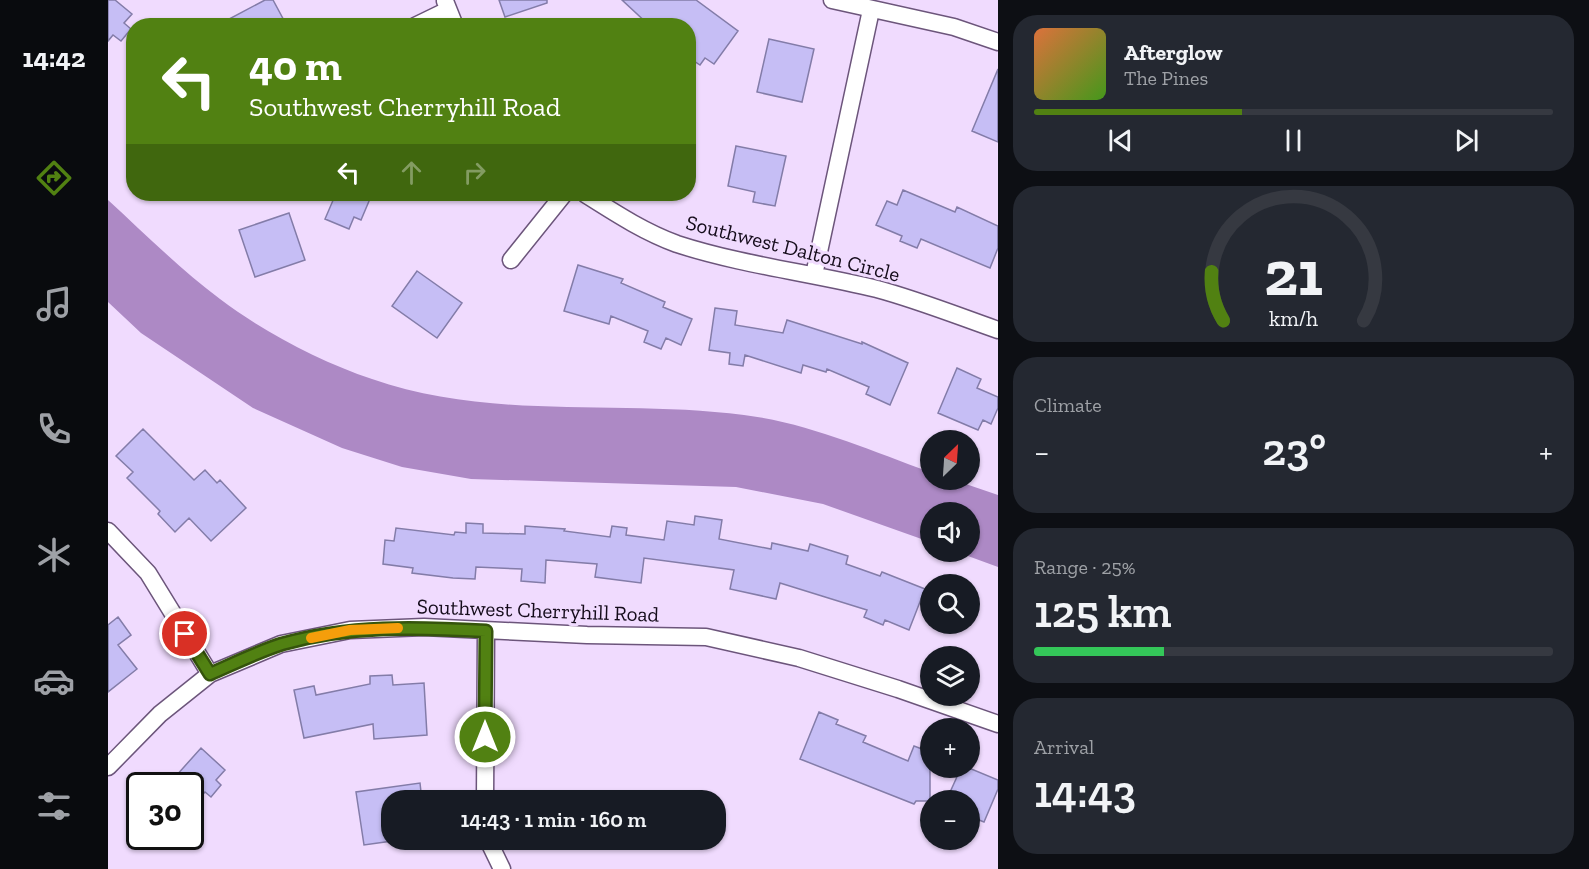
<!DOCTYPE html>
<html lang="en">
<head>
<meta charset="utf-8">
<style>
	:root { --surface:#171b24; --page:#242831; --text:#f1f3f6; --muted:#9ea1a6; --line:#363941; --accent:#518112 }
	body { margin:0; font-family:"Zilla Slab",serif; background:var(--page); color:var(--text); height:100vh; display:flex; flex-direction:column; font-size:22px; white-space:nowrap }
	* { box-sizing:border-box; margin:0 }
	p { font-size:20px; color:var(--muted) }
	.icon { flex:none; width:33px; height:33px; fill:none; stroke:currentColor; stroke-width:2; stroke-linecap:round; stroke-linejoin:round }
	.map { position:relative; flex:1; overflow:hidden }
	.side { display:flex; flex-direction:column; gap:15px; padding:15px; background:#0d0f14; width:591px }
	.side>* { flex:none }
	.banner { position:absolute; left:18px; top:18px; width:570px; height:183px; border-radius:24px; box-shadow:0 2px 4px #0004; background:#518112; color:#fff; overflow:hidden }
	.needle { width:39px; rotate:25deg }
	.tools { position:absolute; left:812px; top:430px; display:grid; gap:12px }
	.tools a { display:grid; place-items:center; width:60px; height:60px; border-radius:50%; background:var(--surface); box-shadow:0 2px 4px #0004; font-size:30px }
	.speed { position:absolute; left:18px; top:772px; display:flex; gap:12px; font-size:30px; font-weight:700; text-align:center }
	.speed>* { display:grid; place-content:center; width:78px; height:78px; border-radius:50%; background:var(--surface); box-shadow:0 2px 4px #0004; line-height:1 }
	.speed .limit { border:3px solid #111; border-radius:9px; background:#fff; color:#111 }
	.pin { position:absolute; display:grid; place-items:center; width:51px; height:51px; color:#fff; margin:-26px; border:3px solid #fff; border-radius:50%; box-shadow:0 2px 6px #0007 }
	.me { position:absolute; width:66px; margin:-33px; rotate:0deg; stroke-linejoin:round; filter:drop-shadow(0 0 4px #0008) }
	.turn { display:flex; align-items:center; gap:21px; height:126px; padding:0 24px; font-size:27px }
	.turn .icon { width:78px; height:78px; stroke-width:2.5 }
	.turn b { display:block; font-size:42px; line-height:51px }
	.lanes { display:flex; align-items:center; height:57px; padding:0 24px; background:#0003; justify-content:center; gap:30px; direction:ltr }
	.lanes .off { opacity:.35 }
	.big { font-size:45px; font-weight:600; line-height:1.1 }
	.side .card { flex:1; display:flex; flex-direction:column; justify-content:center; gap:9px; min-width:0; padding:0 21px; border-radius:24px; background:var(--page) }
	.side .dial { align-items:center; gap:0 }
	.dial svg { height:156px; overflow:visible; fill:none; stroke:var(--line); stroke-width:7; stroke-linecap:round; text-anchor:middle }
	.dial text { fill:var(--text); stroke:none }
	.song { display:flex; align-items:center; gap:18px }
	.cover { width:72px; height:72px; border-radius:9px; background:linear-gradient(135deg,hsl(20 70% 55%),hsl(100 70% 35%)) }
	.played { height:6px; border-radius:3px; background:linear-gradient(90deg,var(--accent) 40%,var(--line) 40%) }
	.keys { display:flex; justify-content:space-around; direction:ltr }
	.heat { display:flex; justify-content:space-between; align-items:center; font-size:33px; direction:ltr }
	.charge { height:9px; border-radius:4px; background:linear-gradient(90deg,#34c759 25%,var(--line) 0) }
	.trip { position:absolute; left:273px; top:790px; width:345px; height:60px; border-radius:24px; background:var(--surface); box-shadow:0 2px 4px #0004; font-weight:600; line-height:60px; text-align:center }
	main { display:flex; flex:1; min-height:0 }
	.menu { display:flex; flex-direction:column; width:108px; justify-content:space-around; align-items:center; background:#090b0e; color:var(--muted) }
	.menu .icon { width:42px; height:42px }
	.menu .on { color:var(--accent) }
	.menu b { font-size:27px; color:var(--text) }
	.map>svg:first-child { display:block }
	.water { fill:#ad89c5 }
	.building { fill:#c6bef5; stroke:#837ca8; stroke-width:1.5 }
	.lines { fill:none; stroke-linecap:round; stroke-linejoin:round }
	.street-casing { stroke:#6c557b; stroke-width:19 }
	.street { stroke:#fff; stroke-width:16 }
	.route-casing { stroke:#35540c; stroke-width:15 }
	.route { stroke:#518112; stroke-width:10 }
	.slow { stroke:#f59e0b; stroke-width:10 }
	.labels { text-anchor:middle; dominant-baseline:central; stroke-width:6; stroke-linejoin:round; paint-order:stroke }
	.street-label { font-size:21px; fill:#140b1a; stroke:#f0dbfe }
</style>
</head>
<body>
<main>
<nav class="menu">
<b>14:42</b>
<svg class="icon on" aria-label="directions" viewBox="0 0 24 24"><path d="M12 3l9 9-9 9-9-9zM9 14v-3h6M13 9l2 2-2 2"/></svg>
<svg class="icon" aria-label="music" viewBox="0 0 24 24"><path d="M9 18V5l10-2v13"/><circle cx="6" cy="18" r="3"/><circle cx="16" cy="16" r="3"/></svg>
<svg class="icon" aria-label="phone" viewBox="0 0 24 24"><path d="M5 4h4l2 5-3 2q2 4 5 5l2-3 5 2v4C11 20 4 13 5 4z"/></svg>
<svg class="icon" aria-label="climate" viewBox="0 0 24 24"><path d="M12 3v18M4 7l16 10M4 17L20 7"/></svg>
<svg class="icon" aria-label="car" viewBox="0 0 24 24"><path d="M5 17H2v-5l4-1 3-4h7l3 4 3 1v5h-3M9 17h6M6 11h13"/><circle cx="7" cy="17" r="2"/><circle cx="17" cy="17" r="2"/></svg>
<svg class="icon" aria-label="filters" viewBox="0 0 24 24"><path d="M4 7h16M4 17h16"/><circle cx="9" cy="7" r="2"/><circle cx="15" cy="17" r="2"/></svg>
</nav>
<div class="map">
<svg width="890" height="869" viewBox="0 0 890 869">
	<rect width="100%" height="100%" fill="#f0dbfe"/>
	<path class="water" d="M0 200C36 233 72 269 112 299 154 331 213 362 264 379 384 421 513 399 636 415 700 423 761 450 822 472V480H846L890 495V567L849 552H861V513H822V542L715 504 628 487 363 479 294 467 234 448 145 408 33 333 0 302Z"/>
	<path class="building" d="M0 0H7L24 14 16 23 23 29 13 41 5 35 0 41Z
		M157 0H165L179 26H108Z
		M391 0H439V3L397 17Z
		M514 0H588L630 31 606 64 597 58 592 65 580 57V26H542Z
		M661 39 706 49 694 102 649 92Z
		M890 69V142L864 131Z
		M628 146 678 156 667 206 645 202 647 192 620 186Z
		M795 190 847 212 849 207 890 226V248L882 268 813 239 809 248 792 241 794 236 768 225 779 201 789 205Z
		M238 194H264L253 220 246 217 241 229 217 219 226 198Z
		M181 213 197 260 147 277 131 230Z
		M470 265 515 279 513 283 557 302 555 307 584 319 573 345 558 338 553 349 536 342 540 331 503 316 501 324 456 311Z
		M309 271 354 303 329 338 284 306Z
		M607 308 629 311 627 325 675 333 679 320 754 344V342L800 363 782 405 758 394 761 387 719 369 718 372 695 365 693 373 637 355 635 366 621 364 622 353 601 350Z
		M849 368 873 379 869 388 890 397V408L883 424 875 420 870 430 830 413Z
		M35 429 86 480 97 470 109 483 112 480 138 508 103 541 81 518 67 532 50 514 52 511 19 478 25 472 8 456Z
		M587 516 614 520 611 539 663 549 664 543 700 551 702 544 740 556 738 564 772 576 774 572 817 589 801 630 777 620 775 625 756 617 759 610 672 583 668 599 622 589 626 570 536 558 533 583 487 577 489 564 438 560 437 583 413 581 414 569 368 567 367 579 345 578 304 573 305 568 275 564 277 540 286 541 288 528 346 535 347 532 358 533V523L375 524V533L417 534V526L457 529 456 531 502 537 504 526 519 528 518 535 556 540 559 521 586 525Z
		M10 617 23 635 10 645 29 669 0 692V625Z
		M284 675 285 685 316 683 319 735 266 739 265 724 196 738 186 690 206 686 208 695 262 684V676Z
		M711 712 730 720 728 724 758 736 755 742 800 761 806 746 822 752V801H808L806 804 692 759Z
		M93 748 117 770 108 780 113 785 103 797 97 792 82 808V786H59Z
		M853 768H861L890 780V789L876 822 861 816V801H838Z
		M312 783 314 801H284V841L256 845 248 792Z"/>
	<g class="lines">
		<g class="street-casing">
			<path id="street" d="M724 0 846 27 890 42
				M337 1 347 26
				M307 26 340 10
				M477 194C507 213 536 232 569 244 634 265 703 273 769 289 810 300 850 316 890 330
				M403 260 456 194
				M706 275 763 10
				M0 531 40 573 102 674
				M0 767 52 714 102 674 173 644 242 630 316 627 479 635 598 637 691 658 790 689 890 724
				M377 801 378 631
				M380 840 394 869"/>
		</g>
		<use href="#street" class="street"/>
	</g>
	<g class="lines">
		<g class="route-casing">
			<path id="route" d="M77 634 102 674C125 664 149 652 174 644 241 625 309 627 378 631L377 737"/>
		</g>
		<use href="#route" class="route"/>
		<path class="slow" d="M203 638 242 630 290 628"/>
	</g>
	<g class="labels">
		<g class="street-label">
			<text transform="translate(685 248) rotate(14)">Southwest Dalton Circle</text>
			<text transform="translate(430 610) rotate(2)">Southwest Cherryhill Road</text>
		</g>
	</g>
</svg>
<div class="tools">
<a><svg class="needle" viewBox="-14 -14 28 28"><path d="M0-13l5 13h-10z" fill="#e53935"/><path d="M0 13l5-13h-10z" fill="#9ea1a6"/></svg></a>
<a><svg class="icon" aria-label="sound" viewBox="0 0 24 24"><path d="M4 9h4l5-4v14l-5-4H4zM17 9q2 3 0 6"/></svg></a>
<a><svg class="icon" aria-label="search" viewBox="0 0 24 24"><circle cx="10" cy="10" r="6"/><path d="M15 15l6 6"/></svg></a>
<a><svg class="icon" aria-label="layers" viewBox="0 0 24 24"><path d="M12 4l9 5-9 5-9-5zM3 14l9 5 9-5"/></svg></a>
<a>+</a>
<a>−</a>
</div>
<div class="speed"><div class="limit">30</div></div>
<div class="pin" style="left:77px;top:634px;background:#d93025"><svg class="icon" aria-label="arrive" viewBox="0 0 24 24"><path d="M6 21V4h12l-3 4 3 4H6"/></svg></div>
<svg class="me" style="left:377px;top:737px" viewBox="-20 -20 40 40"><circle r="17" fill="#518112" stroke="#fff" stroke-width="3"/><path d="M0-11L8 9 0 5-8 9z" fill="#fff"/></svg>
<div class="trip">14:43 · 1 min · 160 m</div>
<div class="banner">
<div class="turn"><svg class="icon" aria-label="left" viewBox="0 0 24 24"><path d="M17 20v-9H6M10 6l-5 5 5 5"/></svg><div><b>40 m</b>Southwest Cherryhill Road</div></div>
<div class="lanes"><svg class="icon" aria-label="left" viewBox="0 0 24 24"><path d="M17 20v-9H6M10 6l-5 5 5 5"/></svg><svg class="icon off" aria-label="ahead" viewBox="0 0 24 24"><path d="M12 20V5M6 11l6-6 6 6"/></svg><svg class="icon off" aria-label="right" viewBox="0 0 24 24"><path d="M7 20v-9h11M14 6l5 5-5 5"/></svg></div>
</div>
</div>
<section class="side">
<div class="card">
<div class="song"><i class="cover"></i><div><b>Afterglow</b><p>The Pines</p></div></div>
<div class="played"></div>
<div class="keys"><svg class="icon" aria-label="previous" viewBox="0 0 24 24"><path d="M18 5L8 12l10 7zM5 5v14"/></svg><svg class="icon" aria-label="pause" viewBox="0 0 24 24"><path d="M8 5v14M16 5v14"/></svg><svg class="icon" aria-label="next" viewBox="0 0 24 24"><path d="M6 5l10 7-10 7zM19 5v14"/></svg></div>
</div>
<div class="card dial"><svg viewBox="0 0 100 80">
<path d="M14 69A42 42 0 1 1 86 69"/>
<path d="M14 69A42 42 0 0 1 8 44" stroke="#518112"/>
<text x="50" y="56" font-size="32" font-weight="700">21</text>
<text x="50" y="72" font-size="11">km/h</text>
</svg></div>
<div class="card"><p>Climate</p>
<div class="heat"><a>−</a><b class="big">23°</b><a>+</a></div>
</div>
<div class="card"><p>Range · 25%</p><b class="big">125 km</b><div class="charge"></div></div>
<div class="card"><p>Arrival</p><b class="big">14:43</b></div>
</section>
</main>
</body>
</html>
